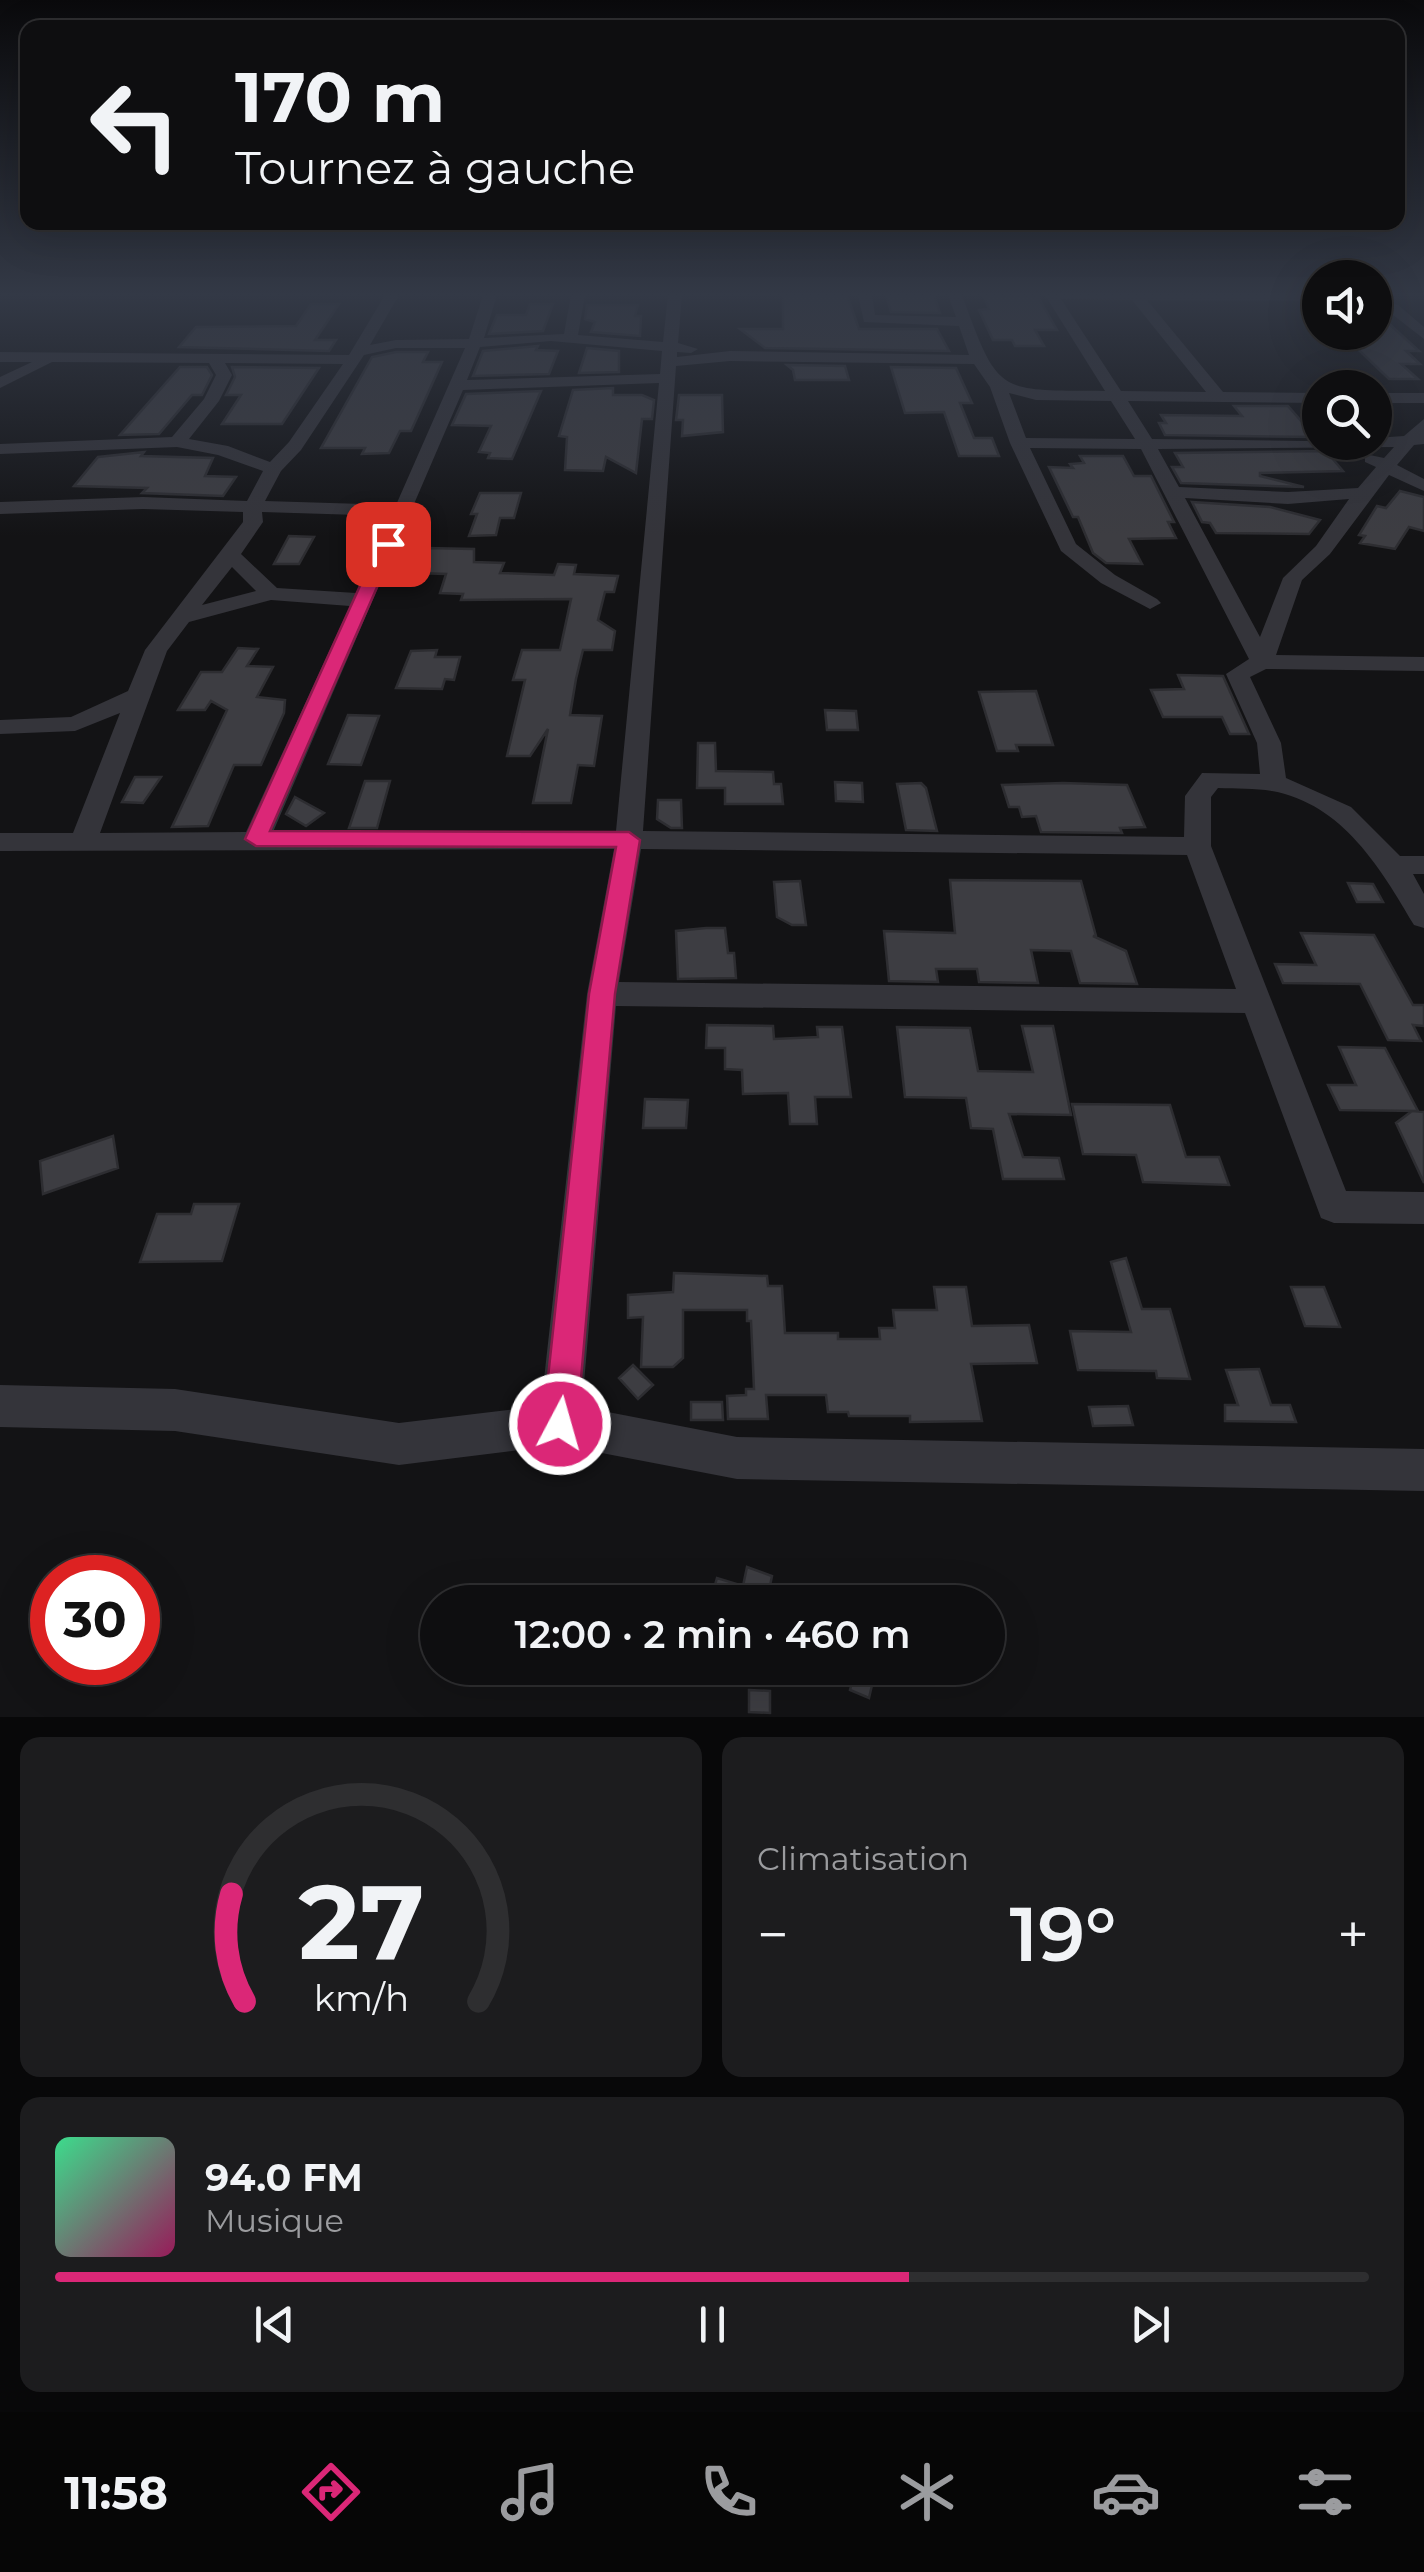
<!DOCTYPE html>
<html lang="fr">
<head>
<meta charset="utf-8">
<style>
	:root { --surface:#0e0e10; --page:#1c1c1e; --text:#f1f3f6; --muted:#9b9c9f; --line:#2e2e30; --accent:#db2777 }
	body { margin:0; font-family:Montserrat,sans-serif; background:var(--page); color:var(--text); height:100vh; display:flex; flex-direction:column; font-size:38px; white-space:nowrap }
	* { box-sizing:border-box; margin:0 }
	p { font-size:32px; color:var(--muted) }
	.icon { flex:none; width:55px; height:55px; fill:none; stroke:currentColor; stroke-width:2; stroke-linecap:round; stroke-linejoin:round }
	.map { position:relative; height:1717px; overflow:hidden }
	.details { display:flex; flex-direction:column; gap:20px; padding:20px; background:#080809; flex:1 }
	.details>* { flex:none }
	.hud { position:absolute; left:20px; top:20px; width:1385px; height:210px; border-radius:20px; box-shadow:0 10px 40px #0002,0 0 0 2px var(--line); background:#0e0e10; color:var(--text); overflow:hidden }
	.fabs { position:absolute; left:1302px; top:260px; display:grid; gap:20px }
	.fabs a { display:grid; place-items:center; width:90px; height:90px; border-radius:50%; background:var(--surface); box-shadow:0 10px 40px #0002,0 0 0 2px var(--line); font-size:50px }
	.speed { position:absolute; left:30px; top:1555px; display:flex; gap:20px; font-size:50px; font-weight:700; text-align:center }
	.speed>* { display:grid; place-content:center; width:130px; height:130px; border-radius:50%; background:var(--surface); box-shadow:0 10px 40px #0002,0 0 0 2px var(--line); line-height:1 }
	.speed .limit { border:15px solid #d22; background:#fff; color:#111 }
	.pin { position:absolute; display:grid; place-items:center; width:85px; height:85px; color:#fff; margin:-42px; border-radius:20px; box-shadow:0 5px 15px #0006 }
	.me { position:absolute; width:110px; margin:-55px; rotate:6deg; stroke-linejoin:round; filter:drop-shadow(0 0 8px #0008) }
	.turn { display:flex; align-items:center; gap:35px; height:210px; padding:0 50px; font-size:45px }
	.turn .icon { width:130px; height:130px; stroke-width:2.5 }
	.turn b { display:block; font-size:70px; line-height:85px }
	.big { font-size:75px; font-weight:600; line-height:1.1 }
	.details .tile { flex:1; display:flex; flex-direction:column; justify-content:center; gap:15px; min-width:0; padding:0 35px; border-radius:20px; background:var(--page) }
	.details .dial { align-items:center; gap:0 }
	.dial svg { height:260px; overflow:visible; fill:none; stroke:var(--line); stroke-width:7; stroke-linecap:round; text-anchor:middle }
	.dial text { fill:var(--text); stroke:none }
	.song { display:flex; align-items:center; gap:30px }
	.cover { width:120px; height:120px; border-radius:15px; background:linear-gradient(135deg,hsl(150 70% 55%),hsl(330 70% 35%)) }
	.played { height:10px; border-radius:5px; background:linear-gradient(90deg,var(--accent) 65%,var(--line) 65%) }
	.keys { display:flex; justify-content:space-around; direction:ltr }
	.heat { display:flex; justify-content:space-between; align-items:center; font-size:55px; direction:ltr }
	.details .tiles { flex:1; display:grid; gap:20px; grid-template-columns:1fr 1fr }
	.tile:last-child { grid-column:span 2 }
	.trip { position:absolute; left:420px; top:1585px; width:585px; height:100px; border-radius:50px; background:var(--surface); box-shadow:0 10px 40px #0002,0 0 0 2px var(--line); font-weight:600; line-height:100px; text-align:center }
	.tab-bar { display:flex; height:160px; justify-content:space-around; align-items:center; background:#060606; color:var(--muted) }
	.tab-bar .icon { width:70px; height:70px }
	.tab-bar .active { color:var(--accent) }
	.tab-bar b { font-size:45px; color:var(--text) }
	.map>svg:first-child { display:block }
	.building { fill:#3d3d42; stroke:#2d2d31; stroke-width:2.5 }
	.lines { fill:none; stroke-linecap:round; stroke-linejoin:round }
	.minor { fill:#34343a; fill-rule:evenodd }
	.route { fill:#db2777; stroke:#8e194d; stroke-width:2.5 }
</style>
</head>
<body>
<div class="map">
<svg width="1424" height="1717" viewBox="0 0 1424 1717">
	<rect width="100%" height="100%" fill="#131315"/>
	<path class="building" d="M783 295H847L859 329H937L949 351 765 348 740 329H783Z
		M886 295H934L940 313 891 312Z
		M983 295 1038 297 1057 330H1035L1044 346H1015L1012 340H993L979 310 989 309Z
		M311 304H339L315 340H336L329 351 179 347 196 327 296 326Z
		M530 304H553L543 331 489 334 497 315H526Z
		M587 305H638L635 316H641L640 336 591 332 595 322 585 319Z
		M1375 311 1419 351H1406L1420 364H1401L1418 379H1389L1340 332H1375Z
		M538 346 536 350 558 351 549 374 473 376 483 351Z
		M587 348 619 351V372L579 373Z
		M396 352H428L423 362H442L411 431H400L389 453 362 454 365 448H321L372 357Z
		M787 365 845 366 849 380H795L793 370Z
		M180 367H207L212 375 202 395H192L159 434 120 435Z
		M232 367 319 368 282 424H222L241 395H226L235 377Z
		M891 367 956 368 972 403H960L974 438H992L999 456H959L944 412 905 413Z
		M613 388V395H642L654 400 652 419H642L636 473 606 457 603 471 565 470 567 437 559 436 573 390Z
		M541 391 512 459 488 458 490 453 479 452 491 426 452 425 466 394Z
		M679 395H722L723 432 682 436 683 420H676Z
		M1234 406H1288L1315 437 1165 435 1159 423H1166L1161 415 1242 416Z
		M1326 451 1343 471 1260 473V476L1304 487 1181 483 1172 467H1183L1175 453Z
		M144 452 141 456 213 458 205 476 236 477 223 496 142 493 147 488 74 486 98 457Z
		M1080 456H1123L1134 476H1151L1174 522H1168L1176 538 1129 539 1142 564 1106 563 1093 553 1078 517H1073L1049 467 1073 468 1070 464 1084 463Z
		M1400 491 1424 497V531L1409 527 1395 549 1360 543 1365 536 1359 535 1377 506 1386 508Z
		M480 493H521L514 518H500L496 535 469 536 477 514H471Z
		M1192 502 1270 507 1320 520 1309 534 1216 533 1210 523 1202 522Z
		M289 536 314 537 299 564H274Z
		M426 548 474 549V562L504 563 500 573 554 575 558 564 576 565 574 574 618 576 614 592H605L598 620 615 631 612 650H583L576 679 570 715 602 716 594 766 578 765 571 803H533L548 729 530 756H507L525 680H513L522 650H560L571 599 461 600 463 594 440 593 446 574 416 573Z
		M238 648 258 649 247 666 273 667 257 697 285 700 284 713 261 765H234L208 826 172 827 227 710 211 701 205 710H178L201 672H222Z
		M437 650 435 657H460L454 680 445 679 442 689 396 688 411 651Z
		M1178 675 1223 676 1249 734H1230L1222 717H1163L1151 690 1184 689Z
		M1036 691 1053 745H1016L1018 751H997L979 692Z
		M825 710 856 711 858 730H827Z
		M348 715 379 716 361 765 328 764Z
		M698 743H715L716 771 773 772 774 784H781L783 804H725V788H697Z
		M135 777H161L143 803 122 802Z
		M365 781H390L377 828H349Z
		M835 782 862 783 863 802 836 801Z
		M921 783 926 788 937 831 906 830 897 784Z
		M1063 783 1127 785 1145 827 1120 828 1122 833 1041 832 1036 816 1022 817 1019 807H1009L1002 785Z
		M295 797 324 813 306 826 286 814Z
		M658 800H681L682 828H671L657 819Z
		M950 880 1081 881 1096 936H1093L1126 951 1137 984 1080 983 1071 951 1031 950 1038 983 979 982 977 969H936L938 982 889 981 884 931 955 933Z
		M800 881 806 925H792L777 917 774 882Z
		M1348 883 1373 884 1383 902H1357Z
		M706 928H725L728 953H734L736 978 678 979 676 931Z
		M1301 933 1374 935 1413 1005H1424V1026L1413 1025 1421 1041 1388 1040 1360 984 1283 983 1275 964 1316 965Z
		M707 1025 773 1026 774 1039 818 1037 817 1027H842L851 1097H815L817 1124H790L788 1093 743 1094 742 1070 725 1069V1048H706Z
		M1022 1026H1053L1071 1115 1009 1114 1023 1157 1059 1158 1064 1179H1003L993 1129 971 1128 966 1098 905 1097 897 1027 970 1028 978 1071 1033 1072Z
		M1339 1047 1385 1048 1418 1111 1340 1110 1328 1085H1356Z
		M645 1099 688 1100 686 1128H643Z
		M1072 1104 1170 1105 1186 1157H1219L1229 1185 1143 1182 1136 1155 1083 1154Z
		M1412 1111 1424 1112V1183L1396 1123Z
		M113 1136 118 1168 43 1194 40 1161Z
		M194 1204H239L222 1261 140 1262 157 1214H191Z
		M1126 1258 1142 1309H1170L1190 1379 1157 1378 1156 1371 1078 1370 1070 1331 1131 1332 1111 1262Z
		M674 1273 767 1276 768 1286H782L785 1333H838V1339H880L879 1328H895L893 1310H937L934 1287H966L972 1326 1029 1325 1037 1363 971 1364 982 1421 910 1422V1416H849L848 1412H828L826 1395H766L768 1419H728L727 1396 746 1395V1389H754L751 1321H747V1310H683V1358L673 1367H641L643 1317 628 1318V1295L673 1292Z
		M1291 1287H1324L1340 1327 1305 1326Z
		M633 1365 653 1385 638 1399 619 1378Z
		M1259 1369 1271 1405H1290L1296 1422 1225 1421V1405H1238L1226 1370Z
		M691 1402H722L723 1420H691Z
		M1128 1406 1133 1425 1093 1426 1089 1407Z
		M747 1567 772 1576 768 1595 780 1602H710L717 1578 743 1586Z
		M856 1668H876L869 1698 850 1690Z
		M749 1690 770 1691V1713L749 1712Z"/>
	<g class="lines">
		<path class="minor" d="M385 295H399L370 345 396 340 469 339 483 295H497L484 338 564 334 571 295H585L578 335 663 342 668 295H682L678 343 698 349 691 353 677 352V357L730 351 969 355 959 326 864 322 858 295H872L875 315 956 317 948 295H962C999 397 998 390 1105 391L1045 295H1320V301L1147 300 1223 392 1320 393V403L1128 401 1152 439 1375 442V438L1404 436 1424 419V444L1414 445 1397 465 1424 479V491L1389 475 1330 554 1302 580 1276 655 1424 657V671L1266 669 1250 677 1281 743 1286 778 1351 807 1400 856H1424V874H1413L1424 894V928L1414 925C1381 869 1343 804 1272 791 1255 788 1236 789 1218 788L1211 797V846L1346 1191 1424 1192V1224L1334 1223 1321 1218 1245 1013 616 1006 582 1407 737 1437 1424 1449V1491L737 1479 560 1445 399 1465 175 1431 0 1427V1385L175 1389 399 1423 541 1406 587 994 614 849 0 851V833H73L120 713 75 731 0 734V720L71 717 128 691 145 650 243 522V512L143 509 0 514V502L143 497 247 501 263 471 218 455 177 447 0 454V444L172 437 204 399 216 375 209 363 52 362 0 388V377L32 362H0V352L349 355ZM1061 299 1132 300 1206 392 1121 391ZM551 341 662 351 660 374 467 380 480 347ZM396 348H465L396 505 265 501 281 471 301 450 364 355ZM730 361 974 364 990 387 1010 443 1061 551 1101 583 1150 609 1161 603 1157 599 1115 575 1076 544 1030 448 1141 449 1249 659 1226 674 1257 743 1260 774 1202 773 1185 796 1184 837 643 831 676 366ZM225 363 343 364 289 442 270 462 228 446 189 439 219 401 232 375ZM659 383 616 831 273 832 463 390ZM1009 393 1036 400 1111 401 1135 439 1026 438ZM1394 447 1384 458 1365 454V462L1376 467 1358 488 1288 492 1179 487 1158 449ZM1185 498 1288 504 1349 499 1316 546 1283 578 1260 637ZM262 512 391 516 356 593 277 588 241 554 263 522ZM232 567 256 591 202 605ZM271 600 350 606 246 832 100 833 167 651 189 622ZM641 849 1187 855 1236 989 619 982Z
			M1375 298 1398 305 1424 327V339L1388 311 1375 307Z
			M1375 393H1424V403H1375Z"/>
	</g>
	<linearGradient id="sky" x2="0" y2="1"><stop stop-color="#0a0a0c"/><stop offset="0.55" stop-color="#333946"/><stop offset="1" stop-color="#333946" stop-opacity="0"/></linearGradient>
	<rect width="1424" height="536" fill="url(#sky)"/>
	<path class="route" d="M388 540 396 544 270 831 629 832 640 840 615 994 577 1424 572 1436 560 1441 548 1436 543 1424 589 994 616 847 256 846 245 839 379 544Z"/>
</svg>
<div class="fabs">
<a><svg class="icon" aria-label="sound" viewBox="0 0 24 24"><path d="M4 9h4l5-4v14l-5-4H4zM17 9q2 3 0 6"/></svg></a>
<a><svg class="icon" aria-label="search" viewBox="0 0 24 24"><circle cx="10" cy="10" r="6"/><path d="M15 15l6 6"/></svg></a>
</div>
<div class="speed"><div class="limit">30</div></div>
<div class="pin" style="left:388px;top:544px;background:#d93025"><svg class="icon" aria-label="arrive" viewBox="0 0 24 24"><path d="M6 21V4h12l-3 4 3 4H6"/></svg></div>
<svg class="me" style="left:560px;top:1424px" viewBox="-20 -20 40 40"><circle r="17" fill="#db2777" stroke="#fff" stroke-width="3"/><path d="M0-11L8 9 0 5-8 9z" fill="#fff"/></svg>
<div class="trip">12:00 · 2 min · 460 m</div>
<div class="hud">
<div class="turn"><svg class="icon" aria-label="left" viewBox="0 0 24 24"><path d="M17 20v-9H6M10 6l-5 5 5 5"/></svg><div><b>170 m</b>Tournez à gauche</div></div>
</div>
</div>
<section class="details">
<div class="tiles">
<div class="tile dial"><svg viewBox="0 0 100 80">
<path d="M14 69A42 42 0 1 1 86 69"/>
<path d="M14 69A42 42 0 0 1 10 36" stroke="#db2777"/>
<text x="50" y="56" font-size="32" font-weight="700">27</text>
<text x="50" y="72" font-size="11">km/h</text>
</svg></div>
<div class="tile"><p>Climatisation</p>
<div class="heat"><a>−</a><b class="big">19°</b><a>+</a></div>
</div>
<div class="tile">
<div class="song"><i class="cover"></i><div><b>94.0 FM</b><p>Musique</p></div></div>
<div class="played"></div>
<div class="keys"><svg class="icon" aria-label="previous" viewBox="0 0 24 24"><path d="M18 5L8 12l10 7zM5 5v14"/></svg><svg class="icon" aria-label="pause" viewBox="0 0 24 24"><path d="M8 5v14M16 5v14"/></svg><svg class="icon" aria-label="next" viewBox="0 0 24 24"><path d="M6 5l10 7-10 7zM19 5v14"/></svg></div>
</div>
</div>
</section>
<nav class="tab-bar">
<b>11:58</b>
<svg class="icon active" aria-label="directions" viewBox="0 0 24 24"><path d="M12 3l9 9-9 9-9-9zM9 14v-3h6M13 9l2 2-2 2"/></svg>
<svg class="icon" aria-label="music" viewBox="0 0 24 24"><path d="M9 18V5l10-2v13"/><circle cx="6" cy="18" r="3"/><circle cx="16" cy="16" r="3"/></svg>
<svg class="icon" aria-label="phone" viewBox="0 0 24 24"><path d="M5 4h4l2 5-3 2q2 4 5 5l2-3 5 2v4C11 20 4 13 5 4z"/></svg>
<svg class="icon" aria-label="climate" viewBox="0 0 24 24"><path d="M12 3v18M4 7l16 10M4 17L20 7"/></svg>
<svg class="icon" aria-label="car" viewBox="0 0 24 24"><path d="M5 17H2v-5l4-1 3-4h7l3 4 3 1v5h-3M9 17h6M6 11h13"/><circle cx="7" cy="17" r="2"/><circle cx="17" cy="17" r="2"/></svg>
<svg class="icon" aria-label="filters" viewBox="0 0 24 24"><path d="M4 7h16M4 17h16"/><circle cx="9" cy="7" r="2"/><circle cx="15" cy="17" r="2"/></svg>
</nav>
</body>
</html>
